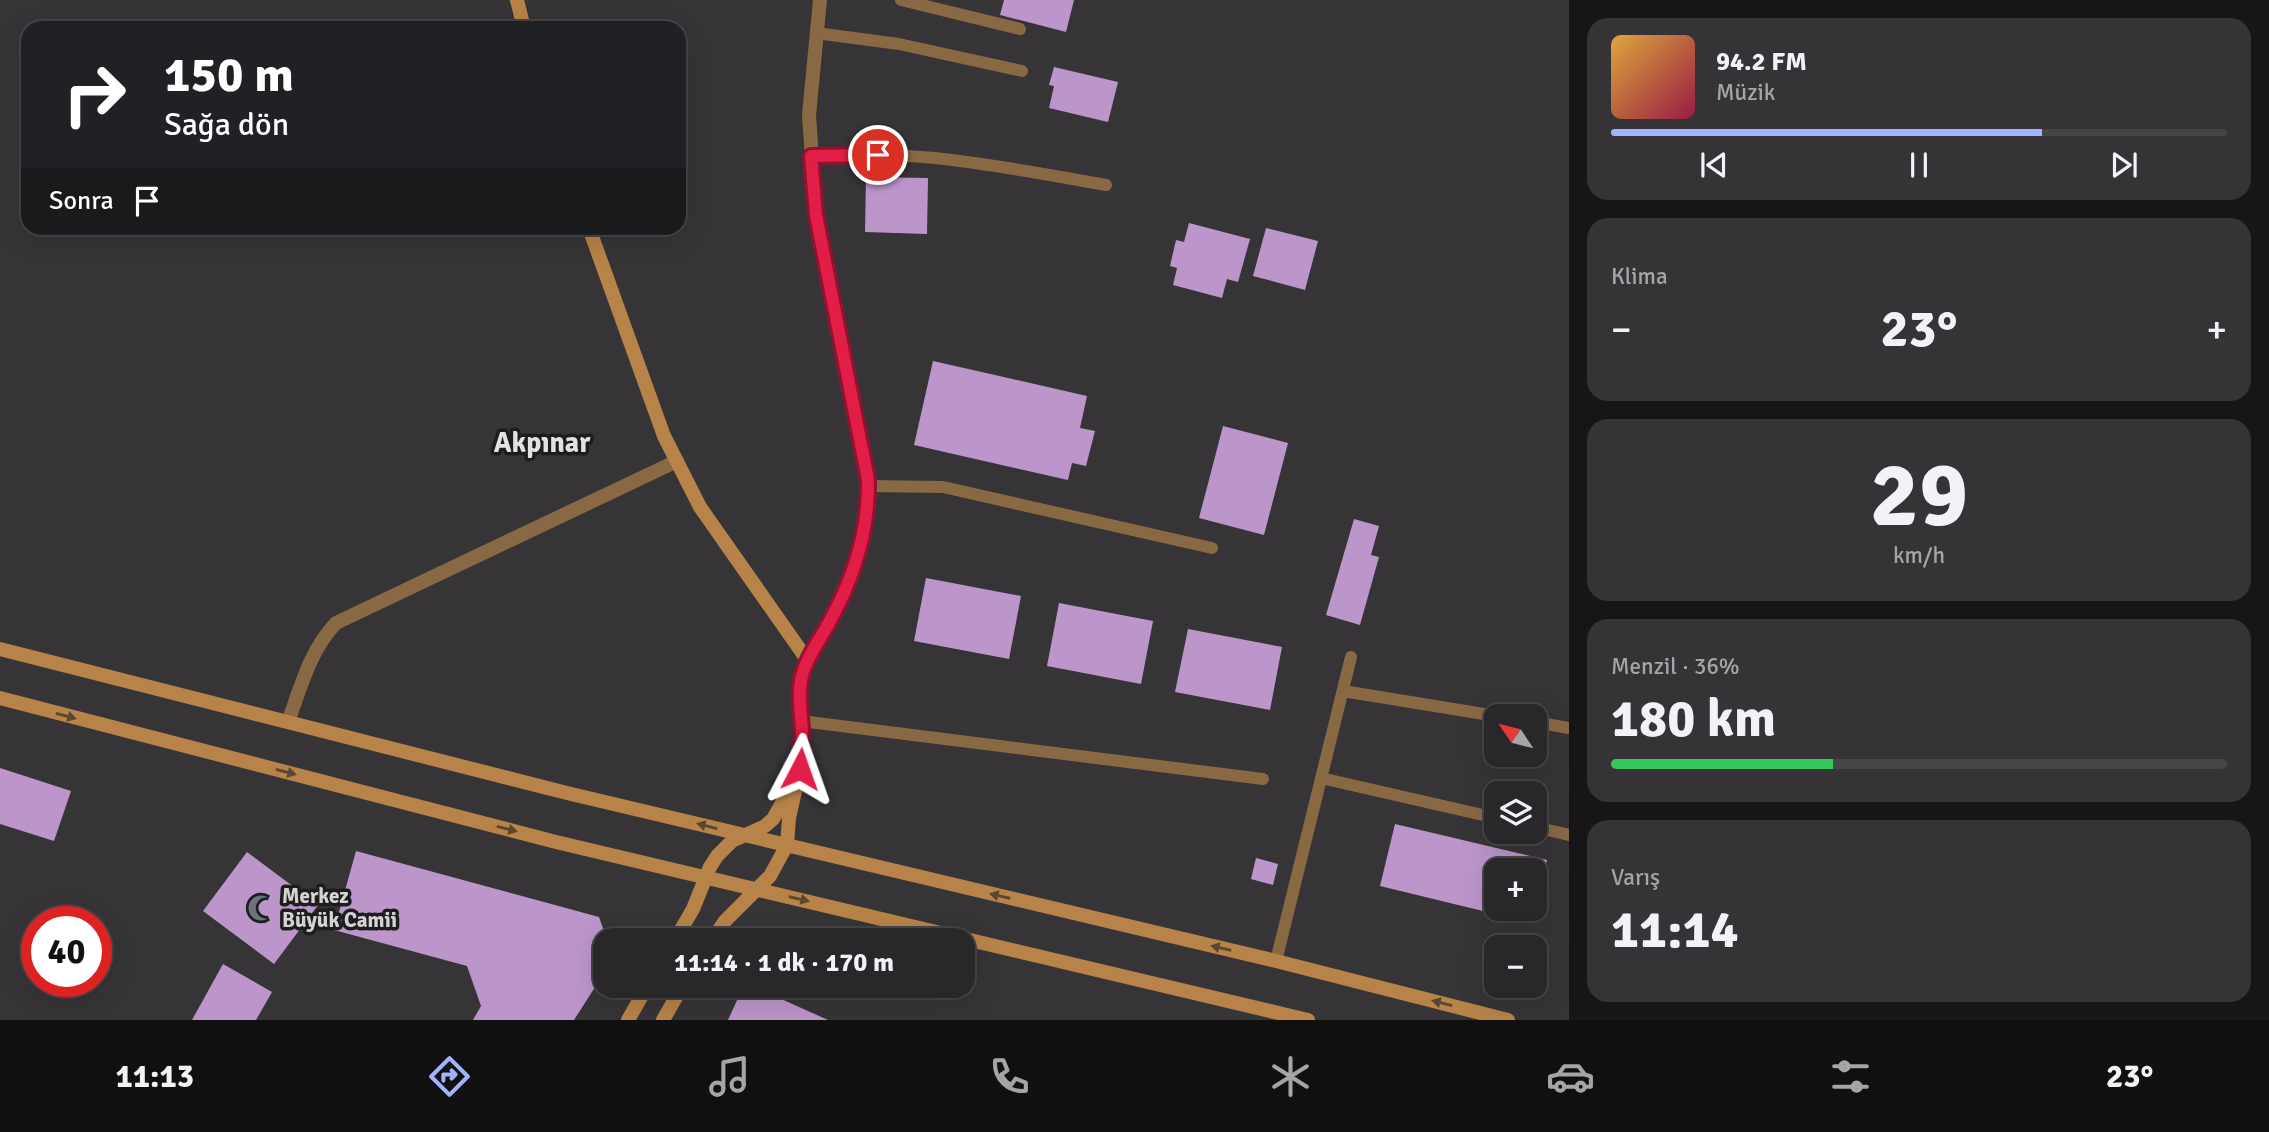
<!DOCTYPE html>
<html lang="tr">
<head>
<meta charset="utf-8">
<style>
	:root { --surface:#29272a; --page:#353336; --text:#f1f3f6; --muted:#a5a5a8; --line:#454447; --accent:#a0b3fd }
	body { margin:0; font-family:Signika,sans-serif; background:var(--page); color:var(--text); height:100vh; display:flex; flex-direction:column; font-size:26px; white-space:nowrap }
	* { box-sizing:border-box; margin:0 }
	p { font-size:23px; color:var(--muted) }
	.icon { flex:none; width:38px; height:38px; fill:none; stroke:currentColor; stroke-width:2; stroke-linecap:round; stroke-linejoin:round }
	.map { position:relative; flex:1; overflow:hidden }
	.drawer { display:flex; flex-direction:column; gap:18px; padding:18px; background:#171517; width:700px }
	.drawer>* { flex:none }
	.banner { position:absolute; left:21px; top:21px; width:665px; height:214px; border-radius:21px; box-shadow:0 7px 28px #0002,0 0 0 2px var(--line); background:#202124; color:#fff; overflow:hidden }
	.needle { width:46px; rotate:305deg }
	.fabs { position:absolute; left:1484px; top:704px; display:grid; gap:14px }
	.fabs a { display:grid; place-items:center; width:63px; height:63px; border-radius:14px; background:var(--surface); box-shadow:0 7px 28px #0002,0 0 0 2px var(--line); font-size:35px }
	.speed { position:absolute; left:21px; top:906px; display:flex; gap:14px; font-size:35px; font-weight:700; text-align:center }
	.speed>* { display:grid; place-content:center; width:91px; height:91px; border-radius:50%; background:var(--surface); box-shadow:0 7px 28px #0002,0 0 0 2px var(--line); line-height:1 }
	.speed .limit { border:10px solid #d22; background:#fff; color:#111 }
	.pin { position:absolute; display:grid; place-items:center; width:60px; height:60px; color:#fff; margin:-30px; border:4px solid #fff; border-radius:50%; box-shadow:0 2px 7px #0007 }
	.me { position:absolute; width:77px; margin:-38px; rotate:4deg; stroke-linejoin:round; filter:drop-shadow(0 0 5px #0008) }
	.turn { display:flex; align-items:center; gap:24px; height:147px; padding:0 28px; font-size:32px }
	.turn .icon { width:91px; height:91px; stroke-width:2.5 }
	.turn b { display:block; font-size:49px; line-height:60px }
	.then { display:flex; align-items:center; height:66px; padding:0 28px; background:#0003; gap:14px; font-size:26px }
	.big { font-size:52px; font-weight:700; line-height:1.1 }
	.drawer .tile { flex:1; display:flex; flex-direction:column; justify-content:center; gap:10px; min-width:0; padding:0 24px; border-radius:21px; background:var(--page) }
	.drawer .dial { align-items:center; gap:0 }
	.dial b { font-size:91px; line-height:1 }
	.song { display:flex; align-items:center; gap:21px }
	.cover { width:84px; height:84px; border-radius:10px; background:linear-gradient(135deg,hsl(40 70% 55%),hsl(340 70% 35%)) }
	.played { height:7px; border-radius:4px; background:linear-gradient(90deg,var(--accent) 70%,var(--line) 70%) }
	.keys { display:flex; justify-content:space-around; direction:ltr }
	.heat { display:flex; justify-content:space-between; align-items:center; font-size:38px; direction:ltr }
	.charge { height:10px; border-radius:5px; background:linear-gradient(90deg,#34c759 36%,var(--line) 0) }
	.trip { position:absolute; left:593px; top:928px; width:382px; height:70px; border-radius:21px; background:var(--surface); box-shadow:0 7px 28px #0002,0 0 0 2px var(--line); font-weight:700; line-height:70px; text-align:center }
	.menu { display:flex; height:112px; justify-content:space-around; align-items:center; background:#101011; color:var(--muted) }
	.menu .icon { width:49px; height:49px }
	.menu .on { color:var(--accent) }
	.menu b { font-size:32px; color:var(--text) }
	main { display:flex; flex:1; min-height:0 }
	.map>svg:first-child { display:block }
	.building { fill:#bc96cb }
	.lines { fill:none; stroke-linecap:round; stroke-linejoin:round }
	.lane { stroke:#896844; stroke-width:12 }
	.street { stroke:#896844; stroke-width:14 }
	.secondary { stroke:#b78348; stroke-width:14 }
	.oneway { fill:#5b462f }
	.route-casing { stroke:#92132f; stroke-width:18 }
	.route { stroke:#e11d48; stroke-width:12 }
	.labels { text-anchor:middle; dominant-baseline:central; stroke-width:7; stroke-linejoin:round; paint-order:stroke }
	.poi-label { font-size:21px; font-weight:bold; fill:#d4d2d4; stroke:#1e1d1e; text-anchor:start }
	.district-label { font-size:28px; font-weight:bold; fill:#e4e1e6; stroke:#1e1d1e }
</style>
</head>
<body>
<main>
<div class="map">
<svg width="1569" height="1020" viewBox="0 0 1569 1020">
	<rect width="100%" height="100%" fill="#373438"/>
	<path class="building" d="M1004 0H1074L1066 32 1000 15Z
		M1054 67 1118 82 1108 122 1049 108 1054 86 1049 85Z
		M866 177 928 178 927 234 865 232Z
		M1189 223 1250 239 1238 282 1227 279 1222 298 1173 285 1177 268 1170 266 1176 240 1184 242Z
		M1266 228 1318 241 1305 290 1253 276Z
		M933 361 1087 396 1080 428 1095 431 1086 466 1072 463 1068 480 914 445Z
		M1223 426 1288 443 1264 535 1199 518Z
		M1354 519 1379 526 1371 555 1379 557 1360 625 1326 615Z
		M926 578 1021 596 1009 659 914 641Z
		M1059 603 1153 621 1141 684 1047 666Z
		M1188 629 1282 647 1270 710 1175 692Z
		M0 768 71 791 54 841 0 824Z
		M1395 824 1547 860 1539 893 1535 892V870H1496V908H1527L1524 921 1380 886Z
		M356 851 599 917 607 940H606V970L574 1020H473L481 1006 467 966 334 930Z
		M247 852 318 905 274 964 203 911Z
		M1256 858 1278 864 1273 885 1251 879Z
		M223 964 272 992 256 1020H192Z
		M744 985H762L781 994 779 998 828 1020H728Z"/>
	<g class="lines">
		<path class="lane" d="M901 0 1020 29
			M816 33 899 44 1022 71
			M811 156C852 155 894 154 935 158 993 164 1049 175 1106 185
			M868 486 943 487 1212 548
			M1343 691 1496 716
			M801 721 1263 779
			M1535 722 1569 728
			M1321 778 1496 818
			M1535 827 1569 835
			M1276 961 1351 657"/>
		<path class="street" d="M808 661C842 602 870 550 868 480L816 215 809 115 820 0
			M288 722C301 687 310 650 336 623L677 461"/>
		<path class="secondary" d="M517 0 524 28
			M589 228 664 436 700 507 808 661 800 686 802 732 800 769 789 818 787 845 770 876 725 921 712 940
			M0 649 567 793 1276 961 1508 1020
			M0 698 556 842 1308 1020
			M675 940 693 909 710 867 717 856 732 841 765 826 773 819 790 789
			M628 1020 648 985
			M663 1020 683 985"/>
	</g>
	<defs><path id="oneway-solid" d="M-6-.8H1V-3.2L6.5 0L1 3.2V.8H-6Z" transform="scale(1.75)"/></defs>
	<g class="oneway">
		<use href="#oneway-solid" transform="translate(66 716) rotate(15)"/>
		<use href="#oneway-solid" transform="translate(286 772) rotate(14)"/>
		<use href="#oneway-solid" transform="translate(707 826) rotate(-166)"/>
		<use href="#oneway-solid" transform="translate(507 829) rotate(14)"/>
		<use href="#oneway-solid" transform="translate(1000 896) rotate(-167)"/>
		<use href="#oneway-solid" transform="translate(799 899) rotate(13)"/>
		<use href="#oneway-solid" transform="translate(1221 948) rotate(-167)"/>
		<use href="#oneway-solid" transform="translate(1442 1003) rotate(-166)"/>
	</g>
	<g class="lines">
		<g class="route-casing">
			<path id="route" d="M800 769C800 756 802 743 802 731 801 711 797 691 803 672 809 653 822 637 831 619 855 575 869 530 868 480L816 215 811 156 878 155"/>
		</g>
		<use href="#route" class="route"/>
	</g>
	<defs>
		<g id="mosque-bare" transform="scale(2.1)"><path d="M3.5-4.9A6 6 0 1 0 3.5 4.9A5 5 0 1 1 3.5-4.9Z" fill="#6b7280" stroke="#1e1d1e" stroke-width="2.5" paint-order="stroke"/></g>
	</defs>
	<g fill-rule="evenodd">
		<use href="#mosque-bare" x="261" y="908"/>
	</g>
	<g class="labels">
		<g class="poi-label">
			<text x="282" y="896">Merkez<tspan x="282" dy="24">Büyük Camii</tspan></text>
		</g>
		<g class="district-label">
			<text x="542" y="443">Akpınar</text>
		</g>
	</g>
</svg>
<div class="fabs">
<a><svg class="needle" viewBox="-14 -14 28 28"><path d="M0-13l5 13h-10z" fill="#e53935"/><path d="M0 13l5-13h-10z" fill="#a5a5a8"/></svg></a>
<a><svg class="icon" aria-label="layers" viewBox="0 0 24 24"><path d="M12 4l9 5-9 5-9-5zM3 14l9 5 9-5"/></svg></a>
<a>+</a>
<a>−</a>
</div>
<div class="speed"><div class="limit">40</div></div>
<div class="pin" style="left:878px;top:155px;background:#d93025"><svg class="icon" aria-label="arrive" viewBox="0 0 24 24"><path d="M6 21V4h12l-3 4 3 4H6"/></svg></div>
<svg class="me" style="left:800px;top:769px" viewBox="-20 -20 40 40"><path d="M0-17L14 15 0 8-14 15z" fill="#e11d48" stroke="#fff" stroke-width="4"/></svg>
<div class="trip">11:14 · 1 dk · 170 m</div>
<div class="banner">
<div class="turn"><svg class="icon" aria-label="right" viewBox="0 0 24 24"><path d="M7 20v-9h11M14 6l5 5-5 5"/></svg><div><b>150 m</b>Sağa dön</div></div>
<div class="then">Sonra<svg class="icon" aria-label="arrive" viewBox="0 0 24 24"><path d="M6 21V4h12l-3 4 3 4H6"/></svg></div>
</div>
</div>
<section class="drawer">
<div class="tile">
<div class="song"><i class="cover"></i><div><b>94.2 FM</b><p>Müzik</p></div></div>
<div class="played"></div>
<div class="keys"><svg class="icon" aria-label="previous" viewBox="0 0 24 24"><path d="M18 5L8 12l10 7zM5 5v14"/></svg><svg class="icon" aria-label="pause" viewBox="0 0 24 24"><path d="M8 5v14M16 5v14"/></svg><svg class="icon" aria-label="next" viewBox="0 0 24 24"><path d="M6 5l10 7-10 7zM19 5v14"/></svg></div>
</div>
<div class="tile"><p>Klima</p>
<div class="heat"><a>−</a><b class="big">23°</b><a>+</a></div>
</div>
<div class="tile dial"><b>29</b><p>km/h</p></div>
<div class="tile"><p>Menzil · 36%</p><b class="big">180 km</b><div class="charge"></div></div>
<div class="tile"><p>Varış</p><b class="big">11:14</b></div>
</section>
</main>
<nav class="menu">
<b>11:13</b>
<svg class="icon on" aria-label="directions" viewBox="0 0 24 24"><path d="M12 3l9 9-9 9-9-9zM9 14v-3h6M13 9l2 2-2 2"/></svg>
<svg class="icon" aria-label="music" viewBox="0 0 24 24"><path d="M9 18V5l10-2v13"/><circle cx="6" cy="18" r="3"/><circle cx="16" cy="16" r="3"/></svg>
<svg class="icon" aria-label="phone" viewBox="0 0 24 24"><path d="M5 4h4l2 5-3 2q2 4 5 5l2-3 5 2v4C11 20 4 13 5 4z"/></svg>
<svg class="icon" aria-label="climate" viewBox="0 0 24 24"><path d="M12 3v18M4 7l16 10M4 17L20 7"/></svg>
<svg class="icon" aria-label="car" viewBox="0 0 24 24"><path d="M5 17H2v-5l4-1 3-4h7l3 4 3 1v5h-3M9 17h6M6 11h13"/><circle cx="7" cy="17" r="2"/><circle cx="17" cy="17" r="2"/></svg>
<svg class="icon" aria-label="filters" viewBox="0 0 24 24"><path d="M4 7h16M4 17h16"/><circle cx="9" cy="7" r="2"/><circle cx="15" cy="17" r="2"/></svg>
<b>23°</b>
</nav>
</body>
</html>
